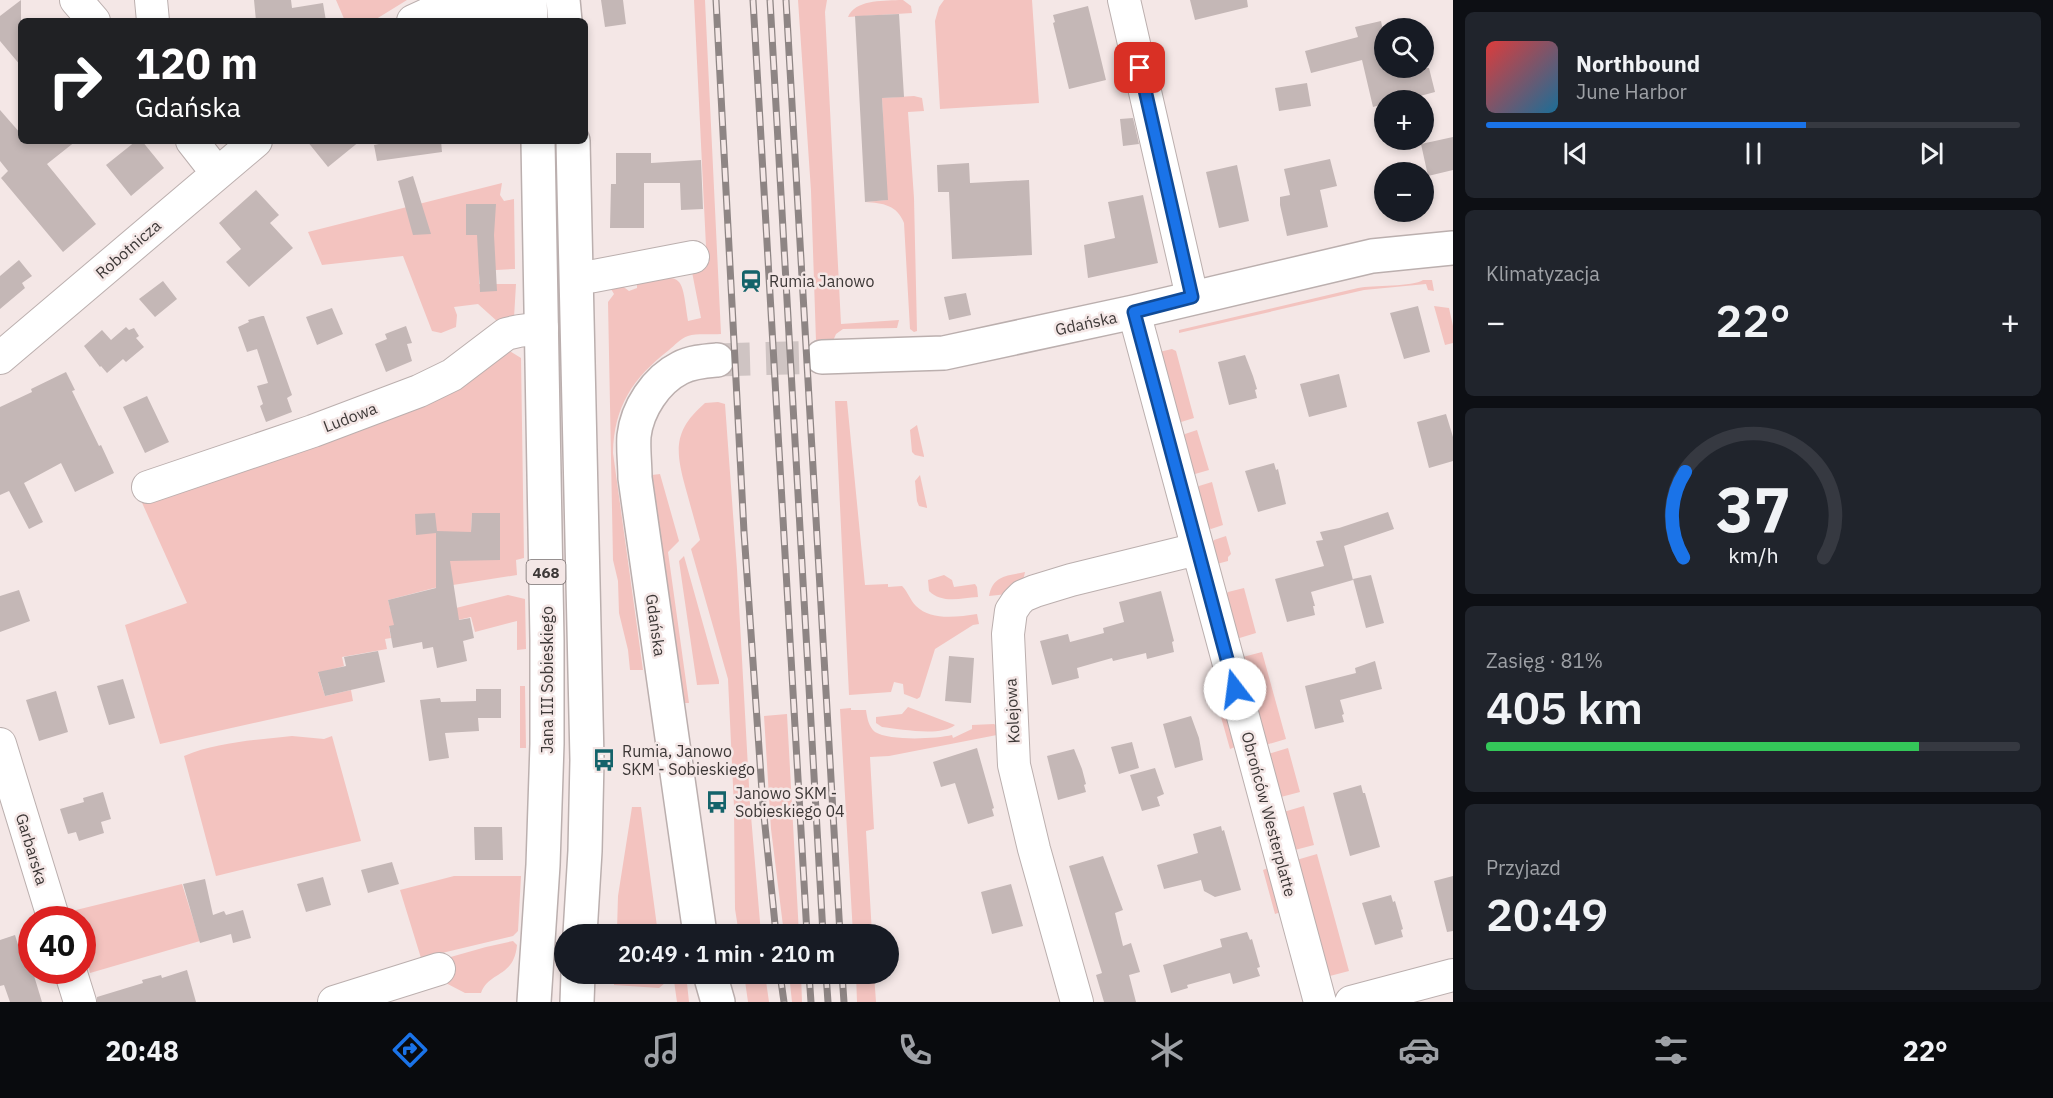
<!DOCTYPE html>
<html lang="pl">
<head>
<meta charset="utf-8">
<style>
	:root { --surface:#171b24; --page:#20242c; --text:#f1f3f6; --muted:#9ea1a6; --line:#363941; --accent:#1a73e8 }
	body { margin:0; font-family:"IBM Plex Sans",sans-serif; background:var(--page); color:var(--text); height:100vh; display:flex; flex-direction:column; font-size:22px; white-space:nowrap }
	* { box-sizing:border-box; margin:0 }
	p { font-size:20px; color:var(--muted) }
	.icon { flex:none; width:33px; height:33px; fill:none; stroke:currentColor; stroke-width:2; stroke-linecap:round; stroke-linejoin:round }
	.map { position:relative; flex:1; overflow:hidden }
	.drawer { display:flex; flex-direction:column; gap:12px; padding:12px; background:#0d0f14; width:600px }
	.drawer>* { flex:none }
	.guide { position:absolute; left:18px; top:18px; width:570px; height:126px; border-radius:9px; box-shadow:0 3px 9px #0003; background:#202124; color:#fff; overflow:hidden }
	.fabs { position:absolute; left:1374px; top:18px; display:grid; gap:12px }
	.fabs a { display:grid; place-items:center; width:60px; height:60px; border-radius:50%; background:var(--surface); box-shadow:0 3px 9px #0003; font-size:30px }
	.speed { position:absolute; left:18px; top:906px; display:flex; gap:12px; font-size:30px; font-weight:700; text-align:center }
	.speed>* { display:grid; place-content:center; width:78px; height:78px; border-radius:50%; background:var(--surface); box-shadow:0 3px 9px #0003; line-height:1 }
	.speed .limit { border:9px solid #d22; background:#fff; color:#111 }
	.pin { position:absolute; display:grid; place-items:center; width:51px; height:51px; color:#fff; margin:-26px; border-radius:12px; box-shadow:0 3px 9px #0006 }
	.me { position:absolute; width:66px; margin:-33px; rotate:345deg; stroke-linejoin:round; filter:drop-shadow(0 0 4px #0008) }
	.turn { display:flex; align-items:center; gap:21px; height:126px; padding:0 18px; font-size:27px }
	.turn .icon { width:78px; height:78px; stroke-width:2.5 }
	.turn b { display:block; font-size:42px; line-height:51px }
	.big { font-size:45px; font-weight:600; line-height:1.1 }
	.drawer .widget { flex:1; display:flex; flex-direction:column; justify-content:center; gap:9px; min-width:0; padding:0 21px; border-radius:9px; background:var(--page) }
	.drawer .dial { align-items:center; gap:0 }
	.dial svg { height:156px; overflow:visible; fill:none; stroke:var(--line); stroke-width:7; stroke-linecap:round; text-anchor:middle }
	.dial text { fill:var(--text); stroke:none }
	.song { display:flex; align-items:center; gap:18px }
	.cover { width:72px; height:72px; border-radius:9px; background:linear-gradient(135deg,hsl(0 70% 55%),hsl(200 70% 35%)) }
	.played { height:6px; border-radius:3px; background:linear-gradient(90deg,var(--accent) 60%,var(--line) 60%) }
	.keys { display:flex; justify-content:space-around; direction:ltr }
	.heat { display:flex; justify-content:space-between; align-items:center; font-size:33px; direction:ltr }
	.charge { height:9px; border-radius:4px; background:linear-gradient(90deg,#34c759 81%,var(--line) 0) }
	.trip { position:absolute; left:554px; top:924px; width:345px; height:60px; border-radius:30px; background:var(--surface); box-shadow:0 3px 9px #0003; font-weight:600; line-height:60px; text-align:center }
	.tab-bar { display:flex; height:96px; justify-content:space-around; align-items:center; background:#090b0e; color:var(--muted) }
	.tab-bar .icon { width:42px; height:42px }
	.tab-bar .selected { color:var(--accent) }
	.tab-bar b { font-size:27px; color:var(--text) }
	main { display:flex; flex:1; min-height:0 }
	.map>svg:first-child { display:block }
	.green { fill:#f3c3bf; fill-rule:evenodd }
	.building { fill:#c4b7b6 }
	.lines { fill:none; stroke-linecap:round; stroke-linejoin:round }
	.major-tunnel { stroke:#cfc4c3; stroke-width:33; stroke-dasharray:33 16; stroke-linecap:butt }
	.minor-casing { stroke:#bbafae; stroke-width:34 }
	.major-casing { stroke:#bbafae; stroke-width:36 }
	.minor { stroke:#fff; stroke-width:32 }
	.major { stroke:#fff; stroke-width:33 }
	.rail-casing { stroke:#8e8584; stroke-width:7 }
	.rail { stroke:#f4e7e6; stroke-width:4.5; stroke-dasharray:14; stroke-linecap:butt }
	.route-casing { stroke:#114b97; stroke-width:15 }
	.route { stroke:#1a73e8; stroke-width:10 }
	.labels { text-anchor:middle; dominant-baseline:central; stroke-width:5; stroke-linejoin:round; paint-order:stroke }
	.shield { fill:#f4e7e6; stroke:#746c6c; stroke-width:1.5 }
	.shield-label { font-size:15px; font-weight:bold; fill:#3d3837 }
	.street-label { font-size:16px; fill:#3d3837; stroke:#f4e7e6 }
	.poi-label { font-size:16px; fill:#3d3837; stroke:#f4e7e6; text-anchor:start }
</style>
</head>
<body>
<main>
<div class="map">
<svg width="1453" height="1002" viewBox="0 0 1453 1002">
	<rect width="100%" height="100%" fill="#f4e7e6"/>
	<path class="green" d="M336 0H407L373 21H345Z
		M694 0H705L721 334C711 335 697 333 688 336 681 338 674 346 669 350 633 378 614 406 613 453L643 670H630L628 650 619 613 618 581 613 560 608 302 614 294 611 289 621 285 629 291 637 288V281C685 274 681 274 688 321L701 318 692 272 691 270 707 267Z
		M798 0H827L825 12 841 324 899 320 897 328 843 329 836 334 833 341H816L811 191Z
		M899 0H903L911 6 912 13 848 17C855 0 881 1 899 0Z
		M944 0H1032L1039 103 940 109 935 21 939 7Z
		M914 96 922 98 924 111 908 112 914 198 917 331 914 332 910 329 904 223C897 205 883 203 865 202L887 200 882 98Z
		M551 141H560L563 365 557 363Z
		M502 183 500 195 504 201 514 199 515 269 496 270 479 267V284H516L514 318 498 322 478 304 454 307 457 315 456 327 441 333 432 331 403 256 322 265 308 232Z
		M1423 280H1432L1434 291 1428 290 1426 284 1364 290 1179 333V330L1358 288C1373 285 1413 287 1423 280Z
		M1434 306 1449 308 1453 326V343L1445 345Z
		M1172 349 1176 351 1194 418 1181 422 1172 417 1155 353Z
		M508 350 521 358 524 558 516 560 517 575 434 588 388 600 391 612 400 610 403 624 389 627 391 638 385 639 387 649 342 657 344 666 318 673 325 696 351 690 353 701 160 744 125 625 187 603 139 496ZM472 513H500V560H476L471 532Z
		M835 401H847L865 585 888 584V587L902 586C908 592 910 600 916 606 931 621 957 617 977 614L979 624 973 625 935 649 920 697 917 699 904 694 903 684 894 682 891 692 849 695Z
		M718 402 725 404 737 569 750 804 761 934H739L735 909 734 807 728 679 691 549 700 540C695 522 690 504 685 486 675 449 674 430 705 403Z
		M917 425 924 456V457L915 455 912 452 910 430Z
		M1197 430 1209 470 1195 474 1186 468 1179 442 1185 434Z
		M660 474 679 541 668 552 689 703H684L652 475Z
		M920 475 927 507V508L919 506 917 501 915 481Z
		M1212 482 1223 525 1211 529 1201 524 1193 494 1199 486Z
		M1226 536 1231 554 1228 557V561L1213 565 1209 548 1214 540Z
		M684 556 719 681V684L697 685 679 561Z
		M1025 572C1021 595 1009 594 989 596 993 575 1007 576 1025 572Z
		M944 575 952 580 954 587 975 584 977 587 978 597C961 598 942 604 929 591L928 580Z
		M1244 588 1256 633 1233 640 1222 599 1228 592Z
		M508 595 525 599 526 649 517 650V621L475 632 471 617 458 620 456 608Z
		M1262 652 1286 739 1262 746 1239 658Z
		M520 686H525L526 748H520Z
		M908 707 955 725C941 737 900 729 882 727L876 723V717L902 714Z
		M851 708V710H866C867 718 869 727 875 732 889 741 936 739 952 735L953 738 972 729V725L994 724 997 726 1002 734 889 756 870 757 874 829 866 831 872 934H853L840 709Z
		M1225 709 1235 747 1230 749 1219 710Z
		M787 714 799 934H784L771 829 764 716Z
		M292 736 324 739 332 736 361 841 216 876 184 756C217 742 257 740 292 736Z
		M1288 748 1300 792 1277 798 1265 755Z
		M1304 806 1314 845 1291 851 1280 813Z
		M632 807H641L658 934H638V931L626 929 617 930 618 896Z
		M1317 854 1349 971 1326 977 1293 861Z
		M1268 868 1281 912 1275 914 1263 870Z
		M454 876H521L518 931 513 936 421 958 400 890Z
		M182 884 200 941 90 973 83 947 82 920 75 919 72 911Z
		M513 941 517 945C514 978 489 971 481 993H465L442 981 440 960 486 947Z
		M614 974H664L665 983 659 988 614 985Z
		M673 974H686L689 1002H677Z
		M744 974H765L769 1002H748Z
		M789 974H801L802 1002H792Z
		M856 974H874L876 1002H857Z"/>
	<path class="building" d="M21 0V66L0 41V16Z
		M254 0H291L292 8 323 3 326 21H256Z
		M601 0H623L626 24 605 27Z
		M1190 0H1247L1248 7 1195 20Z
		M1088 6 1106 80 1069 89 1053 23 1055 22 1053 15Z
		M899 14 904 97 882 98 888 200 865 202 855 16Z
		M1381 21 1384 36V68H1429L1435 92 1405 100H1384V104L1373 107 1362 60 1311 73 1305 51 1358 37 1355 27Z
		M1307 83 1311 106 1279 111 1275 88Z
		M0 110 21 134V141H76L47 164 96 224 63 252 1 178 8 171 0 161Z
		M1133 118 1139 144 1123 146 1120 119Z
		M1453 137V170L1428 176 1421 144Z
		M136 141H142L164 168 131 196 106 165Z
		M307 141H360L328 167Z
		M441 141 442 152 377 161 374 145 394 141Z
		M616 153H651V163L701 160 703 209 681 210 680 183H644V228H610L611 184H616Z
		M1330 159 1337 186 1320 190 1328 227 1287 236 1280 205V197L1290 195 1284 169Z
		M969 163 970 183 1029 180 1032 255 952 259 949 192H938L937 165Z
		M1237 165 1249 221 1219 228 1206 172Z
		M413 176 431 234 413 235 398 181Z
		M256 190 279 215 270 223 293 248 249 287 226 262 241 249 219 223Z
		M1143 195 1158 263 1088 278 1084 245 1115 238 1108 202Z
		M466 204H496L494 235 497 291 480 292 477 235H466Z
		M19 260 32 276 22 283 25 288 0 309V276Z
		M163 281 177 299 155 317 139 299Z
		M966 293 971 315 949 320 944 297Z
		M1418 306 1430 352 1404 359 1390 313Z
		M332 308 343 334 317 345 306 317Z
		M262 316H264L292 395 287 398 292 412 266 422 260 406 263 404 257 386 268 383 257 349 247 352 238 327 249 322 248 320Z
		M406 326 412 343 407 344 412 361 386 372 375 344 387 339 385 334Z
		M126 327 129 330 134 328 139 336 136 338 144 347 126 362 123 359 107 373 101 366 100 367 84 346 102 330 111 340Z
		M1245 355 1253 376 1257 389 1255 390 1257 398 1229 405 1218 362Z
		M66 372 75 390 72 391 99 446 101 445 114 473 75 492 61 463 24 483 43 522 29 529 9 491 0 495V407L32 392 31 389Z
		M1339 374 1347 407 1309 417 1300 384Z
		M147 396 169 442 145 453 123 407Z
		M1446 414 1453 437V461L1429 468 1417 422Z
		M1274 463 1276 470 1278 469 1286 504 1258 512 1245 471Z
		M1388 512 1394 529 1344 546 1353 580 1311 592 1315 606H1313L1315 615 1287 622 1275 579 1324 566 1316 541 1323 540 1320 532 1339 528Z
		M435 513 437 531 471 532 472 513H500V560L450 561 459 620 470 618 474 638 463 641 467 661 437 668 433 647 423 649 422 642 393 648 389 626 394 625 388 600 436 588V533L416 535 415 514Z
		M1371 575 1384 623 1366 628 1353 579Z
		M19 590 30 621 0 632V596Z
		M1161 591 1174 641 1172 642 1174 652 1147 659 1146 653 1113 661 1112 658 1077 668 1079 678 1052 685 1040 641 1068 634 1070 642 1104 633 1103 628 1124 622 1119 602Z
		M378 651 385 682 325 696 318 672 346 666 344 657Z
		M949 656 974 658 971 703 945 701Z
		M1375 661 1382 689 1340 700 1344 714 1342 715 1344 722 1315 729 1305 686 1356 673 1355 668Z
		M123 679 135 718 109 725 97 686Z
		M476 689H501V718H478L479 731 445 733 449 758 429 761 420 700 440 698 441 702 476 701Z
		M56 691 68 732 39 741 26 700Z
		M1191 716 1199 738 1203 760 1175 768 1163 724Z
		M1132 742 1139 768 1119 774 1111 747Z
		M977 748 994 808 992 809 994 816 968 824 955 783 941 787 933 762Z
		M1074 749 1082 769 1086 784 1084 785 1086 792 1058 800 1047 756Z
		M1155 768 1164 794 1157 797 1160 806 1142 811 1130 775Z
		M1361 785 1363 793H1365L1380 847 1350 856 1333 793Z
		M103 792 111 819 101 822 104 833 79 841 76 832 68 834 60 809 84 802 83 798Z
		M1221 826 1222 831 1224 830 1241 890 1215 897 1204 891 1201 880 1164 889 1157 865 1198 853 1193 834Z
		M474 827H502L503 860H475Z
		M1103 856 1123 910 1115 913 1123 946 1131 943 1140 972 1129 975 1136 1002H1104L1096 975 1102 973 1069 866Z
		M392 862 399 884 368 893 361 870Z
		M1453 876V931L1447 932 1434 881Z
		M323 877 331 905 306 912 297 884Z
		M205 879 213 915 224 911 226 915 243 910 251 938 233 943 231 934 200 943 183 884Z
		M1011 884 1023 926 992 934 981 892Z
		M1391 895 1393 902 1395 901 1403 929 1401 930 1403 937 1375 945 1362 903Z
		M1247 932 1250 940 1252 939 1260 967 1257 968 1260 976 1233 984 1230 973 1187 985 1188 988 1171 993 1163 965 1222 947 1220 939Z
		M15 935 19 948 25 946 42 1002H10L4 985 0 986V940Z
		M187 970 196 1002H97V997L143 983 142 980 161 975 162 978Z"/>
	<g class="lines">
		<path class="major-tunnel" d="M717 360 822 357"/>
		<g class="minor-casing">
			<path id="minor" d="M76 0 94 21
				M151 0 153 21
				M1124 0 1192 297
				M413 21 426 15 530 5
				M192 141 217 173
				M577 278 594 276 693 257
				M1134 312 1320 1002
				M0 358 256 141
				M148 487 313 431 419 391 452 375 506 334 519 331 542 328
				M0 744 54 920
				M70 970 80 1002
				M334 1002 439 969
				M1077 1002 1034 849 1014 765 1008 634 1011 611 1017 602 1023 596 1035 591 1071 580 1197 549
				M1351 1002 1453 975"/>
		</g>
		<g class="major-casing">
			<path id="major" d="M530 0 531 21
				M563 0 565 21
				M573 141 587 760 585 851 580 934
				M822 357 944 353 1134 312 1372 256 1453 248
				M700 934 635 478C635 464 633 449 634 436 637 409 656 380 680 368 691 362 705 361 717 360
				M710 974 718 1002
				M534 1002 543 865 547 744V640L538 141
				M577 1002 578 974"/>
		</g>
		<use href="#minor" class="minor"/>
		<use href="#major" class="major"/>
		<g class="rail-casing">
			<path id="rail" d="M716 0 744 532 763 806 776 934
				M753 0 807 934
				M770 0 823 934
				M786 0 840 934
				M780 974 784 1002
				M809 974 811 1002
				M826 974 828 1002
				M842 974 844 1002"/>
		</g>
		<use href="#rail" class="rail"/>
	</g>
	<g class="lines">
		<g class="route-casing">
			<path id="route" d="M1140 68 1192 297 1134 312 1235 689"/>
		</g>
		<use href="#route" class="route"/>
	</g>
	<defs>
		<g id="station-bare" transform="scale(1.8)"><path d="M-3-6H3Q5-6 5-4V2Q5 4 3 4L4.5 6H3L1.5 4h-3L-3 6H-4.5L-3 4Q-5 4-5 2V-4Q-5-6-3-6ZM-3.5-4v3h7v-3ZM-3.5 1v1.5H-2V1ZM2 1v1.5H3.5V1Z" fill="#14636a" stroke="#f4e7e6" stroke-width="2.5" paint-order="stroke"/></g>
		<g id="bus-bare" transform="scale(1.8)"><path d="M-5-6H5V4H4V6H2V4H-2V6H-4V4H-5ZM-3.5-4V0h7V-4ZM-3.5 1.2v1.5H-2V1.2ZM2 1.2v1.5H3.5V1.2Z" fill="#14636a" stroke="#f4e7e6" stroke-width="2.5" paint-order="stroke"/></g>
	</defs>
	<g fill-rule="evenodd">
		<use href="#station-bare" x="751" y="281"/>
		<use href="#bus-bare" x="604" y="760"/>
		<use href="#bus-bare" x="717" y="802"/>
	</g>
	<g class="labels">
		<rect class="shield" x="526.5" y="560" width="39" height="24" rx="4.5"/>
		<g class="shield-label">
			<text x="546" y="572">468</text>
		</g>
		<g class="street-label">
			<text transform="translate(128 249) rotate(-41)">Robotnicza</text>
			<text transform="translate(1086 323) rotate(-12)">Gdańska</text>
			<text transform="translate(350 417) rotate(-21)">Ludowa</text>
			<text transform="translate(656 625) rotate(82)">Gdańska</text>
			<text transform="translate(547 680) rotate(-90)">Jana III Sobieskiego</text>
			<text transform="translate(1012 711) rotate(-93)">Kolejowa</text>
			<text transform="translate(1269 814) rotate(75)">Obrońców Westerplatte</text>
			<text transform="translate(32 849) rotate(73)">Garbarska</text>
		</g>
		<g class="poi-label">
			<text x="769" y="281">Rumia Janowo</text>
			<text x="622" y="751">Rumia, Janowo<tspan x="622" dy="18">SKM - Sobieskiego</tspan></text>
			<text x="735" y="793">Janowo SKM -<tspan x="735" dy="18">Sobieskiego 04</tspan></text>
		</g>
	</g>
</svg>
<div class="fabs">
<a><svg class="icon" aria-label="search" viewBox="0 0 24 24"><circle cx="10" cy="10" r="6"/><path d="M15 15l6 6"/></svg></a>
<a>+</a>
<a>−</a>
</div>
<div class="speed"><div class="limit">40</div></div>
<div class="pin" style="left:1140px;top:68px;background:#d93025"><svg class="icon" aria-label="arrive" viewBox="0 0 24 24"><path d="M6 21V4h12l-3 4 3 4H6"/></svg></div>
<svg class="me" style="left:1235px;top:689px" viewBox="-20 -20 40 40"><circle r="19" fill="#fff"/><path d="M0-13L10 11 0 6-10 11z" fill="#1a73e8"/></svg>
<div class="trip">20:49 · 1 min · 210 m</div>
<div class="guide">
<div class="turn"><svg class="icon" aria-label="right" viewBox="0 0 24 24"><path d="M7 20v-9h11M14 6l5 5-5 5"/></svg><div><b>120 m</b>Gdańska</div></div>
</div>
</div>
<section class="drawer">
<div class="widget">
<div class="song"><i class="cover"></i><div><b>Northbound</b><p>June Harbor</p></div></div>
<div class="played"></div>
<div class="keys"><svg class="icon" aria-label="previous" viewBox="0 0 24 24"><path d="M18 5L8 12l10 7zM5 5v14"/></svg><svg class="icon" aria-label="pause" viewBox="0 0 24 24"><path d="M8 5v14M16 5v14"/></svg><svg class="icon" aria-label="next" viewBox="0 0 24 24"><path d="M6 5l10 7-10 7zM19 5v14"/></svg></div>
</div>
<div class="widget"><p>Klimatyzacja</p>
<div class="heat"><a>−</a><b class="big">22°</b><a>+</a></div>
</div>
<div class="widget dial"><svg viewBox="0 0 100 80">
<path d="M14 69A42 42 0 1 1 86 69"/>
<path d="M14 69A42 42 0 0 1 15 25" stroke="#1a73e8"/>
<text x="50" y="56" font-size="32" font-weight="700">37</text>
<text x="50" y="72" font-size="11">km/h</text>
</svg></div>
<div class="widget"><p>Zasięg · 81%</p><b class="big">405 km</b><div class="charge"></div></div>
<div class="widget"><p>Przyjazd</p><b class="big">20:49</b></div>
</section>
</main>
<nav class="tab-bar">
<b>20:48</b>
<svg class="icon selected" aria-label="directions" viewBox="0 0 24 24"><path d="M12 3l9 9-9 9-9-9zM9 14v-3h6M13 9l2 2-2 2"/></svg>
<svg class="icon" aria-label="music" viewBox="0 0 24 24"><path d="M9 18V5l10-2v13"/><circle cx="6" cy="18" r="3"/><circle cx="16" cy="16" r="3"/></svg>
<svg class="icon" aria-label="phone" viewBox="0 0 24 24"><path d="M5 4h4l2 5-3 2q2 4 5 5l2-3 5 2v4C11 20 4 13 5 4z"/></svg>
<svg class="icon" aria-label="climate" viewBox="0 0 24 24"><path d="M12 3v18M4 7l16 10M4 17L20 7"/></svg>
<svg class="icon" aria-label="car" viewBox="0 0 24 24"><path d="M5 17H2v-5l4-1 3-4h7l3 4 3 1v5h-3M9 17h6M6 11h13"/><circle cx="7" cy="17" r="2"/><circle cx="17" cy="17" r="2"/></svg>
<svg class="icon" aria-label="filters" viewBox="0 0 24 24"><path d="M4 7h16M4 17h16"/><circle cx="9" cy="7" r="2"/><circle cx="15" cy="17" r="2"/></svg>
<b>22°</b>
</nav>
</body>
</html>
